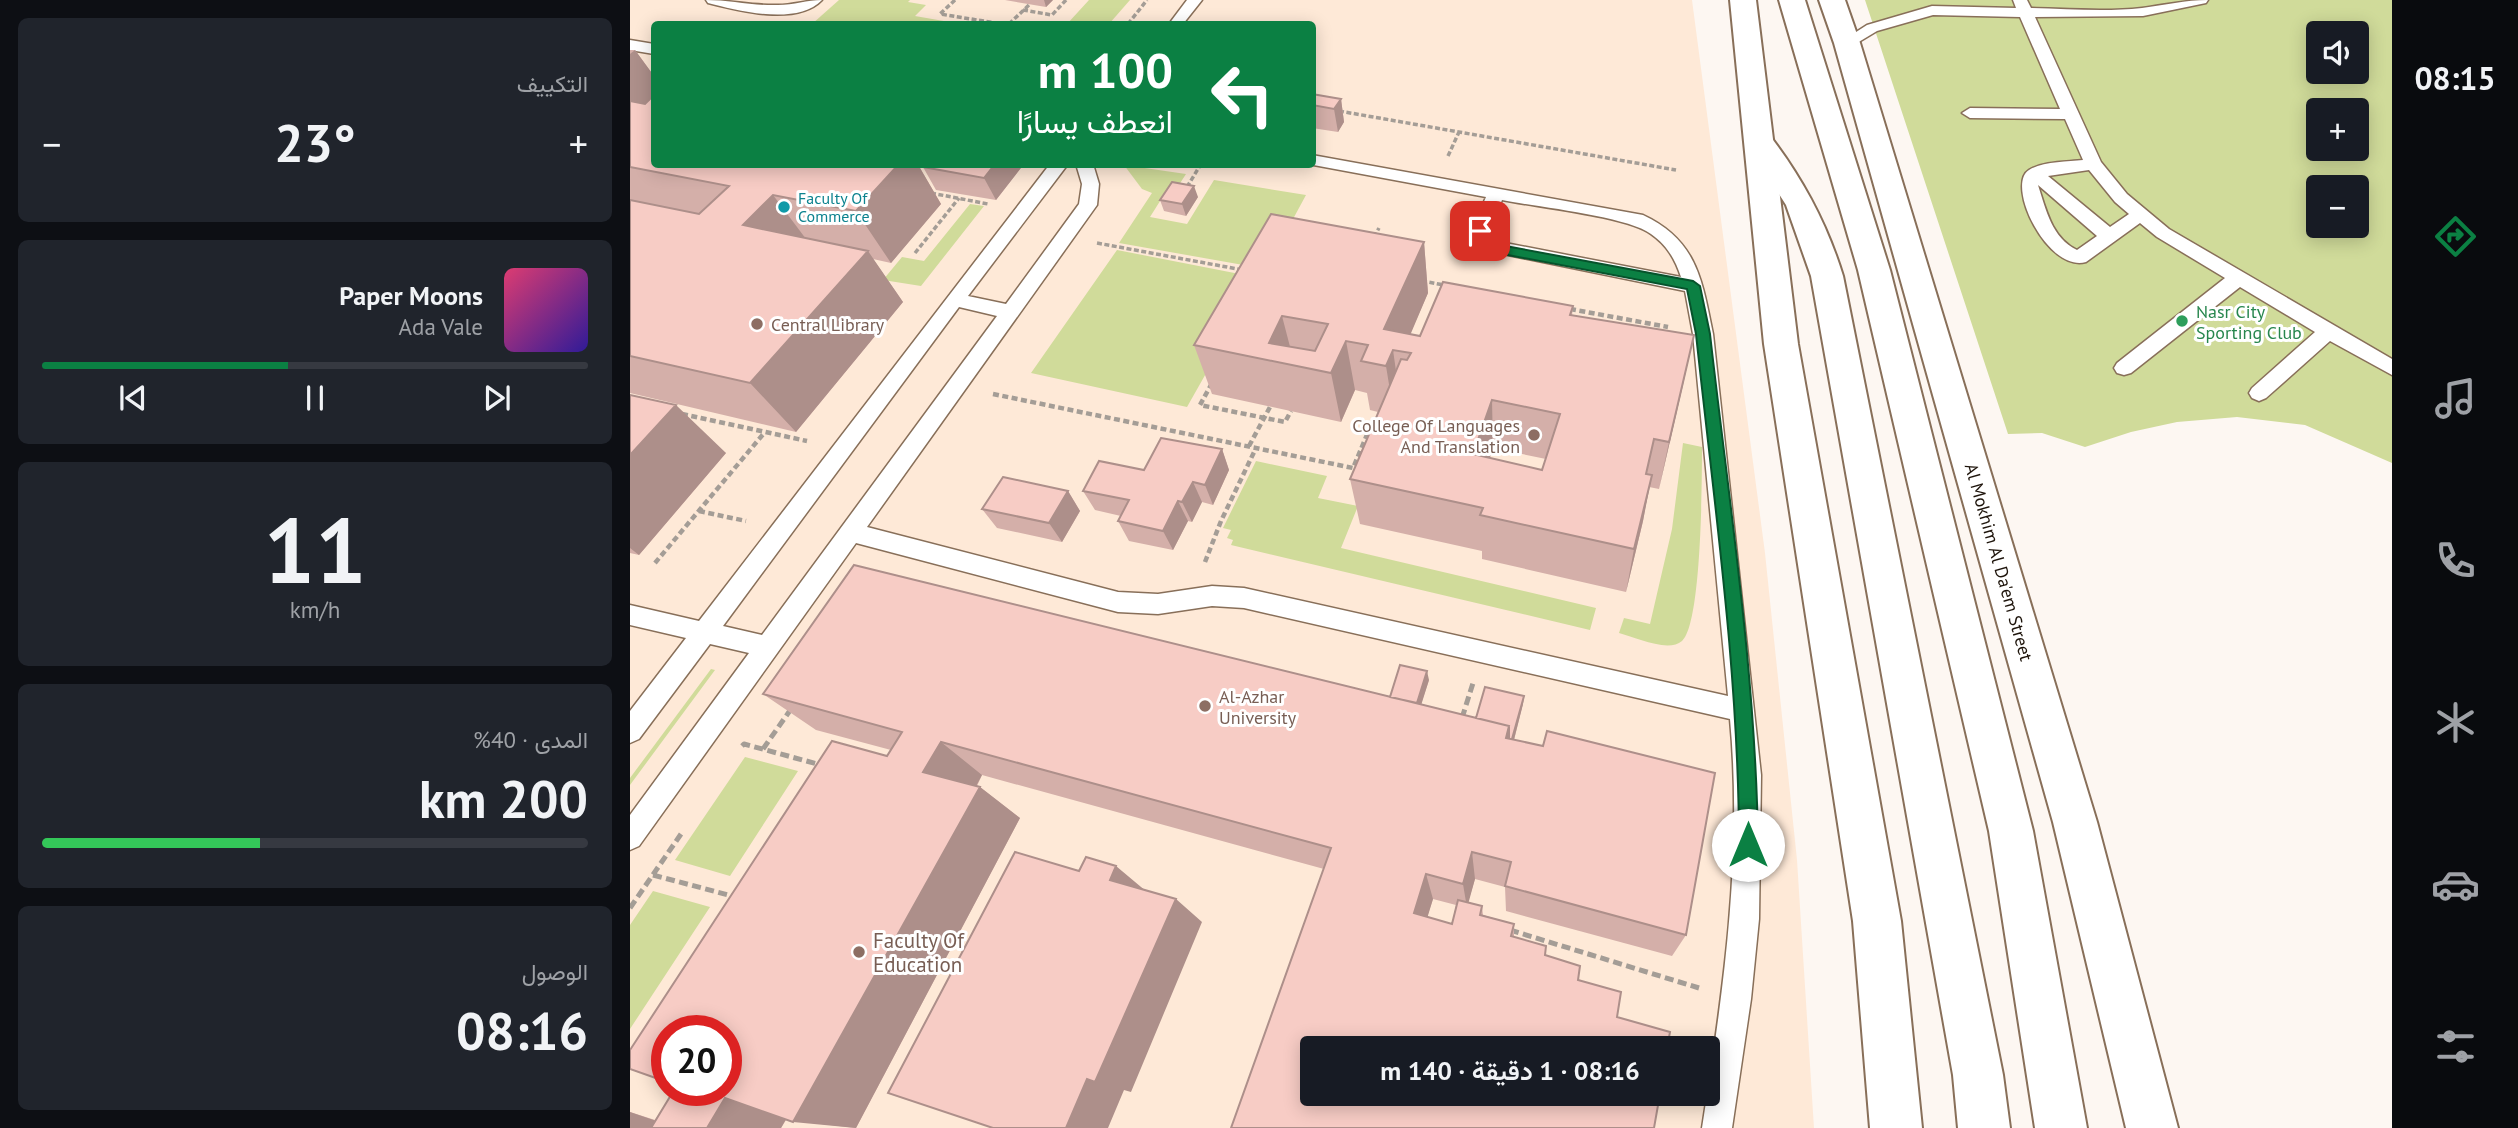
<!DOCTYPE html>
<html lang="ar">
<head>
<meta charset="utf-8">
<style>
	:root { --surface:#171b24; --page:#20242c; --text:#f1f3f6; --muted:#9ea1a6; --line:#363941; --accent:#0b8043 }
	body { margin:0; font-family:"PT Sans",Vazirmatn,sans-serif; background:var(--page); color:var(--text); direction:rtl; height:100vh; display:flex; flex-direction:column; font-size:26px; white-space:nowrap }
	* { box-sizing:border-box; margin:0 }
	p { font-size:23px; color:var(--muted) }
	.icon { flex:none; width:38px; height:38px; fill:none; stroke:currentColor; stroke-width:2; stroke-linecap:round; stroke-linejoin:round }
	.map { position:relative; flex:1; overflow:hidden; direction:ltr }
	.drawer { display:flex; flex-direction:column; gap:18px; padding:18px; background:#0d0f14; width:630px }
	.drawer>* { flex:none }
	.hud { position:absolute; left:21px; top:21px; width:665px; height:147px; border-radius:7px; box-shadow:0 4px 18px #0003; direction:rtl; background:#0b8043; color:#fff; overflow:hidden }
	.controls { position:absolute; left:1676px; top:21px; display:grid; gap:14px }
	.controls a { display:grid; place-items:center; width:63px; height:63px; border-radius:7px; background:var(--surface); box-shadow:0 4px 18px #0003; font-size:35px }
	.speed { position:absolute; left:21px; top:1015px; display:flex; gap:14px; font-size:35px; font-weight:700; text-align:center }
	.speed>* { display:grid; place-content:center; width:91px; height:91px; border-radius:50%; background:var(--surface); box-shadow:0 4px 18px #0003; line-height:1 }
	.speed .limit { border:10px solid #d22; background:#fff; color:#111 }
	.pin { position:absolute; display:grid; place-items:center; width:60px; height:60px; color:#fff; margin:-30px; border-radius:14px; box-shadow:0 4px 10px #0006 }
	.me { position:absolute; width:77px; margin:-38px; rotate:0deg; stroke-linejoin:round; filter:drop-shadow(0 0 5px #0008) }
	.turn { display:flex; align-items:center; gap:24px; height:147px; padding:0 28px; font-size:32px }
	.turn .icon { width:91px; height:91px; stroke-width:2.5 }
	.turn b { display:block; font-size:49px; line-height:60px }
	.big { font-size:52px; font-weight:600; line-height:1.1 }
	.drawer .tile { flex:1; display:flex; flex-direction:column; justify-content:center; gap:10px; min-width:0; padding:0 24px; border-radius:10px; background:var(--page) }
	.drawer .dial { align-items:center; gap:0 }
	.dial b { font-size:91px; line-height:1 }
	.song { display:flex; align-items:center; gap:21px }
	.cover { width:84px; height:84px; border-radius:10px; background:linear-gradient(135deg,hsl(340 70% 55%),hsl(250 70% 35%)) }
	.played { height:7px; border-radius:4px; background:linear-gradient(90deg,var(--accent) 45%,var(--line) 45%) }
	.keys { display:flex; justify-content:space-around; direction:ltr }
	.heat { display:flex; justify-content:space-between; align-items:center; font-size:38px; direction:ltr }
	.charge { height:10px; border-radius:5px; background:linear-gradient(90deg,#34c759 40%,var(--line) 0) }
	.trip { position:absolute; left:670px; top:1036px; width:420px; height:70px; border-radius:7px; background:var(--surface); box-shadow:0 4px 18px #0003; font-weight:600; line-height:70px; text-align:center; direction:rtl }
	main { display:flex; flex:1; min-height:0 }
	.menu { display:flex; flex-direction:column; width:126px; justify-content:space-around; align-items:center; background:#090b0e; color:var(--muted) }
	.menu .icon { width:49px; height:49px }
	.menu .current { color:var(--accent) }
	.menu b { font-size:32px; color:var(--text) }
	.map>svg:first-child { display:block }
	.built { fill:#fee9d7; fill-rule:evenodd }
	.green { fill:#d0db9a; fill-rule:evenodd }
	.lines { fill:none; stroke-linecap:round; stroke-linejoin:round }
	.lane-casing { stroke:#886f59; stroke-width:3 }
	.secondary-casing { stroke:#886f59; stroke-width:4 }
	.primary-casing { stroke:#886f59; stroke-width:4 }
	.path-far2 { stroke:#a49d96; stroke-width:3.5; stroke-dasharray:5 2.5; stroke-linecap:butt }
	.path-far1 { stroke:#a49d96; stroke-width:4.5; stroke-dasharray:6 3.5; stroke-linecap:butt }
	.path { stroke:#a49d96; stroke-width:5; stroke-dasharray:9 4.5; stroke-linecap:butt }
	.lane { fill:#fff; fill-rule:evenodd }
	.secondary { fill:#fff; fill-rule:evenodd }
	.primary { fill:#fff; fill-rule:evenodd }
	.wall { fill:#d4afa9; fill-rule:evenodd }
	.shaded-wall { fill:#ad8f8a }
	.building { fill:#f7ccc5; stroke:#ad8f8a; stroke-width:2; fill-rule:evenodd }
	.route { fill:#0b8043; stroke:#07532c; stroke-width:2 }
	.culture-dot { fill:#0f9aa8; stroke:#fff; stroke-width:2.5 }
	.leisure-dot { fill:#2e9e5b; stroke:#fff; stroke-width:2.5 }
	.education-dot { fill:#8d6e63; stroke:#fff; stroke-width:2.5 }
	.labels { text-anchor:middle; dominant-baseline:central; stroke-width:6; stroke-linejoin:round; paint-order:stroke }
	.far-culture-label { font-size:16px; fill:#0d838f; stroke:#fff; text-anchor:start }
	.leisure-label { font-size:18px; fill:#27864d; stroke:#fff; text-anchor:start }
	.education-label { font-size:18px; fill:#785e54; stroke:#fff; text-anchor:start }
	.street-label { font-size:18px; fill:#1e140b; stroke:#fff }
	.near-education-label { font-size:21px; fill:#785e54; stroke:#fff; text-anchor:start }
</style>
</head>
<body>
<main>
<nav class="menu">
<b>08:15</b>
<svg class="icon current" aria-label="directions" viewBox="0 0 24 24"><path d="M12 3l9 9-9 9-9-9zM9 14v-3h6M13 9l2 2-2 2"/></svg>
<svg class="icon" aria-label="music" viewBox="0 0 24 24"><path d="M9 18V5l10-2v13"/><circle cx="6" cy="18" r="3"/><circle cx="16" cy="16" r="3"/></svg>
<svg class="icon" aria-label="phone" viewBox="0 0 24 24"><path d="M5 4h4l2 5-3 2q2 4 5 5l2-3 5 2v4C11 20 4 13 5 4z"/></svg>
<svg class="icon" aria-label="climate" viewBox="0 0 24 24"><path d="M12 3v18M4 7l16 10M4 17L20 7"/></svg>
<svg class="icon" aria-label="car" viewBox="0 0 24 24"><path d="M5 17H2v-5l4-1 3-4h7l3 4 3 1v5h-3M9 17h6M6 11h13"/><circle cx="7" cy="17" r="2"/><circle cx="17" cy="17" r="2"/></svg>
<svg class="icon" aria-label="filters" viewBox="0 0 24 24"><path d="M4 7h16M4 17h16"/><circle cx="9" cy="7" r="2"/><circle cx="15" cy="17" r="2"/></svg>
</nav>
<div class="map">
<svg width="1762" height="1128" viewBox="0 0 1762 1128">
	<rect width="100%" height="100%" fill="#fdf7f2"/>
	<path class="built" d="M0 0H1062L1135 553 1167 860 1184 1128H0ZM24 24H682V164H24ZM37 1031H96V1090H37ZM682 1048H1078V1094H682Z"/>
	<path class="green" d="M209 0H280L278 2 296 5 285 16 331 24H182Z
		M459 0H500L479 24H437Z
		M1235 0H1762V463L1675 425 1607 417 1547 422 1501 432 1455 447 1412 433 1378 434ZM1689 33H1727V72H1689ZM1689 110H1727V149H1689ZM1689 187H1727V226H1689Z
		M494 165 556 174 545 191 537 190 520 217 557 224 584 180 676 195 636 269 489 243 522 193 512 189Z
		M340 204 354 206 291 286 253 280 272 257 294 261Z
		M487 250 630 278 557 407 401 373Z
		M1053 443 1072 447C1072 477 1072 624 1052 641 1038 653 1005 637 989 633L994 618 1020 624 1042 529Z
		M626 461 697 476 688 498 728 506 711 548 966 608 960 630 601 545 603 540 597 538 601 530 593 528Z
		M81 669 85 670 0 785V778Z
		M115 757 168 771 100 876 45 860Z
		M23 891 80 907 0 1029V925Z"/>
	<g class="lines">
		<g class="lane-casing">
			<path id="lane" d="M76 0C100 0 124 6 148 5 164 5 177 0 192 0 167 26 109 11 78 3Z
				M557 0H572L553 24H539Z
				M1383 0H1397L1401 8C1438 9 1476 12 1512 8 1535 5 1555 0 1578 0L1576 3 1513 16 1405 17 1471 162 1497 194 1539 229 1762 359V375L1700 341 1636 398 1629 401 1622 398 1619 393 1622 388 1685 332 1610 287 1501 373 1494 375 1487 373 1484 368 1487 363 1595 278 1527 237 1510 223 1456 262C1418 273 1375 185 1399 170 1413 161 1437 162 1453 160L1435 119 1340 118 1332 113 1340 108 1430 109 1390 17 1303 15 1247 31 1222 46H1212L1209 43 1237 25 1302 6 1386 8ZM1459 170 1485 202 1499 214 1480 227 1418 176ZM1408 185 1467 236 1447 250C1422 238 1416 210 1408 185Z
				M0 40 24 44V54L0 50Z
				M682 155 1013 215C1067 240 1072 280 1083 334L1131 775 1129 919 1121 999 1102 1128H1072C1093 994 1113 857 1100 719L614 608 582 606 528 614 488 612 226 543 9 846 0 850V815L119 653 80 644 9 739 0 743V711L56 638 0 625V605L69 621 420 164H438L338 296 376 304 449 204 452 184 446 164H463L469 184 467 205 237 527 488 592 528 594 582 586 614 588 1098 696 1063 334 1055 291 853 250 845 242 841 231 856 197 678 164H682ZM872 200C906 207 996 216 1021 234 1037 245 1045 259 1051 277L865 241 859 231ZM329 307 367 316 132 635 93 626Z"/>
		</g>
		<g class="secondary-casing">
			<path id="secondary" d="M1149 0H1175L1260 270 1403 831 1457 1128H1405L1359 831 1228 270Z
				M1130 133 1140 136C1173 179 1197 224 1213 276L1373 1075 1380 1128H1328L1323 1075 1181 276 1156 205 1116 142 1120 136Z"/>
		</g>
		<g class="primary-casing">
			<path id="primary" d="M1100 0H1126L1168 344 1271 921 1292 1128H1240L1223 921 1134 344Z
				M1189 0H1215L1230 43 1467 822 1548 1128H1496L1423 822 1204 43Z"/>
		</g>
		<path class="path-far2" d="M325 0 310 14 372 24
			M393 10 422 15 436 0
			M379 24 400 4
			M498 24 517 0
			M709 111 1046 170
			M818 156 829 132
			M557 187 571 164
			M301 193 358 204
			M744 237 749 228
			M467 243 613 270
			M285 253 329 198
			M792 281 814 285"/>
		<path class="path-far1" d="M940 309 1038 327
			M582 383 570 405 655 422 661 411
			M363 394 723 468 739 430
			M52 414 177 441
			M619 446 640 407
			M69 511 116 521
			M575 562 591 521 626 448
			M25 563 135 432"/>
		<path class="path" d="M832 718 843 683
			M112 746 114 744 191 765
			M133 749 161 709
			M23 875 106 897
			M0 908 51 834
			M880 930 1069 988"/>
		<use href="#lane" class="lane"/>
		<use href="#secondary" class="secondary"/>
		<use href="#primary" class="primary"/>
	</g>
	<path class="wall" d="M375 0H423L416 7Z
		M0 50H5L24 76V164L290 168 311 204 261 263 243 259 273 302 166 432 0 393Z
		M682 94 711 99 714 122 708 132 682 128Z
		M295 164H394L366 200 306 190 293 167Z
		M568 197 556 216 534 211 530 200Z
		M794 242 798 293 780 334 790 336 943 306 942 316 1064 335 1029 489 1019 487 1013 521 996 592 852 559V551L730 524 720 479 748 412 740 410 737 393 725 390 711 422 582 394 564 345ZM863 448 916 459 912 470 860 458Z
		M0 395 96 453 9 555 0 553Z
		M592 449 599 470 583 505 572 502 562 522 558 521 543 550 499 541 488 521 491 516 465 510 453 491 514 470Z
		M438 491 450 511 432 542 367 528 352 509Z
		M799 680 791 704 846 718 894 696 893 704 884 740 1056 935 1042 956 876 911 875 887 845 879 838 902 852 906 853 915 884 924V937L915 955 948 980 987 1017 1037 1048 694 869 352 775 347 786 350 787 390 818 226 1128 156 1120 151 1128H0V1112L25 1120 261 750 186 730 133 694 760 697ZM803 899 826 905 822 924 797 917Z"/>
	<path class="shaded-wall" d="M414 0H423L416 7Z
		M5 50 24 76V122L0 143V54Z
		M711 99 714 122 708 132 704 109Z
		M247 164H294L290 168 311 204 261 263 226 211Z
		M365 164H394L366 200 354 178Z
		M564 186 568 197 556 216 552 204Z
		M143 195 182 247 113 225Z
		M794 242 798 293 773 352 763 350 770 399 764 415 756 366 754 329Z
		M238 251 273 302 166 432 120 383Z
		M652 316 665 366 639 343Z
		M1064 335 1053 385 1029 489 1039 442Z
		M716 341 725 390 711 422 701 373Z
		M862 400 863 448 845 501 843 454Z
		M46 405 96 453 9 555 0 548V455Z
		M592 449 599 470 583 505 575 485Z
		M1022 475 1013 521 996 592 1004 549Z
		M563 482 572 502 562 522 552 502Z
		M438 491 450 511 432 542 419 523Z
		M548 501 558 521 543 550 533 531Z
		M797 671 799 680 788 715 786 707Z
		M894 696 893 704 876 771V738L879 726Z
		M311 742 352 775 337 803 293 772Z
		M350 787 390 818 226 1128 163 1122Z
		M842 852 845 879 837 908 833 884Z
		M486 866 517 892 480 880Z
		M796 874 803 899 792 935 784 913Z
		M546 899 572 922 501 1092 494 1090 478 1128H436L457 1079Z
		M95 1098 163 1107 151 1128H77Z
		M0 1112 47 1128H0Z"/>
	<path class="building" d="M682 94 711 99 704 109 682 105Z
		M24 95V164H269L226 211 143 195 113 225 238 251 120 383 0 356V200L69 214 99 186 0 167V101L15 104Z
		M295 164H365L354 178 293 167Z
		M542 182 564 186 552 204 530 200Z
		M641 214 794 242 754 329 790 336 813 282 943 306 940 315 1064 335 1039 442 1024 439 1016 474 1022 475 1004 549 850 515 853 508 720 479 771 359 777 360 781 353 763 350 756 366 731 361 738 345 716 341 701 373 564 345ZM652 316 698 324 685 351 639 343ZM862 400 930 414 912 470 843 454Z
		M0 395 46 405 0 455Z
		M531 438 592 449 575 485 563 482 552 502 548 501 533 531 488 521 499 500 453 491 469 461 514 470Z
		M373 477 438 491 419 523 352 509Z
		M224 565 879 726 876 738 913 746 917 731 1085 773 1056 935 875 886 881 862 842 852 833 884 796 874 784 913 822 924 828 900 852 906 850 915 884 924 881 936 916 946 915 955 950 966 948 980 991 992 987 1017 1040 1032 1037 1048H682V1094H1030L1024 1128H601L701 848 311 742 293 772 350 787 163 1122 95 1098 77 1128H21L44 1090H96V1031H37V1082L0 1069V1050L202 741 257 756 272 732 133 694Z
		M770 665 797 671 787 703 760 697Z
		M855 687 894 696 882 739H879V726L846 718Z
		M385 852 449 871 456 857 486 866 480 880 546 899 465 1082 457 1079 436 1128H363L258 1093Z"/>
	<path class="route" d="M850 227 854 228 859 239 870 245 1063 281 1070 286 1080 334C1099 503 1126 674 1128 845L1125 852 1118 855 1112 852 1109 845C1109 674 1084 503 1066 334L1057 289 862 252 849 245 844 231Z"/>
	<circle class="culture-dot" cx="154" cy="207" r="7"/>
	<circle class="leisure-dot" cx="1552" cy="321" r="7"/>
	<g class="education-dot">
		<circle cx="127" cy="324" r="7"/>
		<circle cx="904" cy="435" r="7"/>
		<circle cx="575" cy="706" r="7"/>
		<circle cx="229" cy="952" r="7"/>
	</g>
	<g class="labels">
		<g class="far-culture-label">
			<text x="168" y="198">Faculty Of<tspan x="168" dy="18">Commerce</tspan></text>
		</g>
		<g class="leisure-label">
			<text x="1566" y="311">Nasr City<tspan x="1566" dy="21">Sporting Club</tspan></text>
		</g>
		<g class="education-label">
			<text x="141" y="324">Central Library</text>
			<text x="890" y="425" text-anchor="end">College Of Languages<tspan x="890" dy="21">And Translation</tspan></text>
			<text x="589" y="696">Al-Azhar<tspan x="589" dy="21">University</tspan></text>
		</g>
		<g class="street-label">
			<text transform="translate(1369 562) rotate(74)">Al Mokhim Al Da'em Street</text>
		</g>
		<g class="near-education-label">
			<text x="243" y="940">Faculty Of<tspan x="243" dy="24">Education</tspan></text>
		</g>
	</g>
</svg>
<div class="controls">
<a><svg class="icon" aria-label="sound" viewBox="0 0 24 24"><path d="M4 9h4l5-4v14l-5-4H4zM17 9q2 3 0 6"/></svg></a>
<a>+</a>
<a>−</a>
</div>
<div class="speed"><div class="limit">20</div></div>
<div class="pin" style="left:850px;top:231px;background:#d93025"><svg class="icon" aria-label="arrive" viewBox="0 0 24 24"><path d="M6 21V4h12l-3 4 3 4H6"/></svg></div>
<svg class="me" style="left:1118px;top:845px" viewBox="-20 -20 40 40"><circle r="19" fill="#fff"/><path d="M0-13L10 11 0 6-10 11z" fill="#0b8043"/></svg>
<div class="trip">08:16 · 1 دقيقة · 140 m</div>
<div class="hud">
<div class="turn"><svg class="icon" aria-label="left" viewBox="0 0 24 24"><path d="M17 20v-9H6M10 6l-5 5 5 5"/></svg><div><b>100 m</b>انعطف يسارًا</div></div>
</div>
</div>
<section class="drawer">
<div class="tile"><p>التكييف</p>
<div class="heat"><a>−</a><b class="big">23°</b><a>+</a></div>
</div>
<div class="tile">
<div class="song"><i class="cover"></i><div><b>Paper Moons</b><p>Ada Vale</p></div></div>
<div class="played"></div>
<div class="keys"><svg class="icon" aria-label="previous" viewBox="0 0 24 24"><path d="M18 5L8 12l10 7zM5 5v14"/></svg><svg class="icon" aria-label="pause" viewBox="0 0 24 24"><path d="M8 5v14M16 5v14"/></svg><svg class="icon" aria-label="next" viewBox="0 0 24 24"><path d="M6 5l10 7-10 7zM19 5v14"/></svg></div>
</div>
<div class="tile dial"><b>11</b><p>km/h</p></div>
<div class="tile"><p>المدى · 40%</p><b class="big">200 km</b><div class="charge"></div></div>
<div class="tile"><p>الوصول</p><b class="big">08:16</b></div>
</section>
</main>
</body>
</html>
